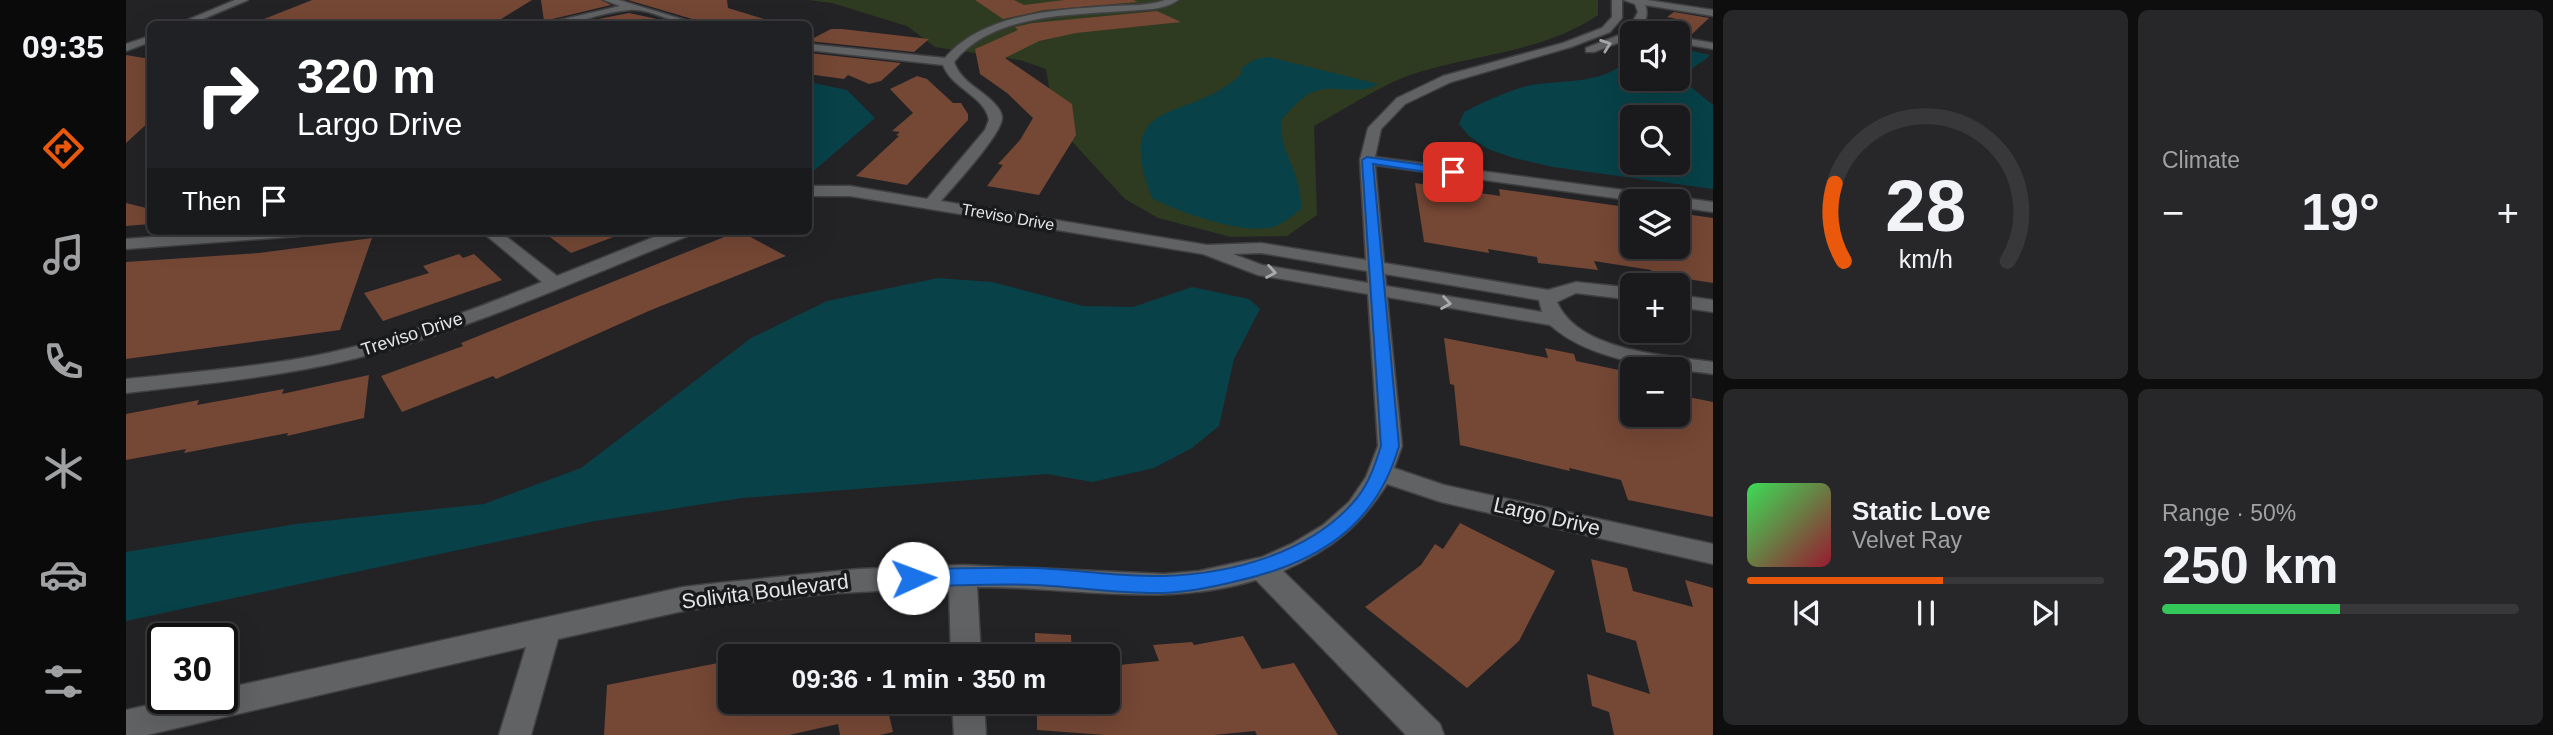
<!DOCTYPE html>
<html lang="en">
<head>
<meta charset="utf-8">
<style>
	:root { --surface:#1a1a1c; --page:#272729; --text:#f1f3f6; --muted:#9fa1a3; --line:#38383b; --accent:#ea580c }
	body { margin:0; font-family:Arial,sans-serif; background:var(--page); color:var(--text); height:100vh; display:flex; flex-direction:column; font-size:26px; white-space:nowrap }
	* { box-sizing:border-box; margin:0 }
	p { font-size:23px; color:var(--muted) }
	.icon { flex:none; width:38px; height:38px; fill:none; stroke:currentColor; stroke-width:2; stroke-linecap:round; stroke-linejoin:round }
	.map { position:relative; flex:1; overflow:hidden }
	.panel { display:flex; flex-direction:column; gap:10px; padding:10px; background:#0e0e0f; width:840px }
	.panel>* { flex:none }
	.banner { position:absolute; left:21px; top:21px; width:665px; height:214px; border-radius:10px; box-shadow:0 7px 28px #0002,0 0 0 2px var(--line); background:#202124; color:#fff; overflow:hidden }
	.fabs { position:absolute; left:1494px; top:21px; display:grid; gap:14px }
	.fabs a { display:grid; place-items:center; width:70px; height:70px; border-radius:10px; background:var(--surface); box-shadow:0 7px 28px #0002,0 0 0 2px var(--line); font-size:35px }
	.speed { position:absolute; left:21px; top:623px; display:flex; gap:14px; font-size:35px; font-weight:700; text-align:center }
	.speed>* { display:grid; place-content:center; width:91px; height:91px; border-radius:50%; background:var(--surface); box-shadow:0 7px 28px #0002,0 0 0 2px var(--line); line-height:1 }
	.speed .limit { border:4px solid #111; border-radius:10px; background:#fff; color:#111 }
	.pin { position:absolute; display:grid; place-items:center; width:60px; height:60px; color:#fff; margin:-30px; border-radius:14px; box-shadow:0 4px 10px #0006 }
	.me { position:absolute; width:77px; margin:-38px; rotate:88deg; stroke-linejoin:round; filter:drop-shadow(0 0 5px #0008) }
	.turn { display:flex; align-items:center; gap:24px; height:147px; padding:0 35px; font-size:32px }
	.turn .icon { width:91px; height:91px; stroke-width:2.5 }
	.turn b { display:block; font-size:49px; line-height:60px }
	.then { display:flex; align-items:center; height:66px; padding:0 35px; background:#0003; gap:14px; font-size:26px }
	.big { font-size:52px; font-weight:700; line-height:1.1 }
	.panel .card { flex:1; display:flex; flex-direction:column; justify-content:center; gap:10px; min-width:0; padding:0 24px; border-radius:10px; background:var(--page) }
	.panel .dial { align-items:center; gap:0 }
	.dial svg { height:182px; overflow:visible; fill:none; stroke:var(--line); stroke-width:7; stroke-linecap:round; text-anchor:middle }
	.dial text { fill:var(--text); stroke:none }
	.song { display:flex; align-items:center; gap:21px }
	.cover { width:84px; height:84px; border-radius:10px; background:linear-gradient(135deg,hsl(130 70% 55%),hsl(350 70% 35%)) }
	.played { height:7px; border-radius:4px; background:linear-gradient(90deg,var(--accent) 55%,var(--line) 55%) }
	.keys { display:flex; justify-content:space-around; direction:ltr }
	.heat { display:flex; justify-content:space-between; align-items:center; font-size:38px; direction:ltr }
	.charge { height:10px; border-radius:5px; background:linear-gradient(90deg,#34c759 50%,var(--line) 0) }
	.panel .tiles { flex:1; display:grid; gap:10px; grid-template-columns:repeat(2,1fr) }
	.trip { position:absolute; left:592px; top:644px; width:402px; height:70px; border-radius:10px; background:var(--surface); box-shadow:0 7px 28px #0002,0 0 0 2px var(--line); font-weight:700; line-height:70px; text-align:center }
	main { display:flex; flex:1; min-height:0 }
	.tab-bar { display:flex; flex-direction:column; width:126px; justify-content:space-around; align-items:center; background:#0a0a0b; color:var(--muted) }
	.tab-bar .icon { width:49px; height:49px }
	.tab-bar .selected { color:var(--accent) }
	.tab-bar b { font-size:32px; color:var(--text) }
	.map>svg:first-child { display:block }
	.green { fill:#2f3b21 }
	.water { fill:#084148; fill-rule:evenodd }
	.building { fill:#754735 }
	.lines { fill:none; stroke-linecap:round; stroke-linejoin:round }
	.minor-casing { stroke:#404043; stroke-width:3 }
	.minor { fill:#616264; fill-rule:evenodd }
	.oneway { stroke:#a9aaac }
	.route { fill:#1a73e8; stroke:#114b97; stroke-width:2 }
	.labels { text-anchor:middle; dominant-baseline:central; stroke-width:7; stroke-linejoin:round; paint-order:stroke }
	.far-street-label { font-size:16px; fill:#e4e5e6; stroke:#191a1c }
	.street-label { font-size:18px; fill:#e4e5e6; stroke:#191a1c }
	.near-street-label { font-size:21px; fill:#e4e5e6; stroke:#191a1c }
</style>
</head>
<body>
<main>
<nav class="tab-bar">
<b>09:35</b>
<svg class="icon selected" aria-label="directions" viewBox="0 0 24 24"><path d="M12 3l9 9-9 9-9-9zM9 14v-3h6M13 9l2 2-2 2"/></svg>
<svg class="icon" aria-label="music" viewBox="0 0 24 24"><path d="M9 18V5l10-2v13"/><circle cx="6" cy="18" r="3"/><circle cx="16" cy="16" r="3"/></svg>
<svg class="icon" aria-label="phone" viewBox="0 0 24 24"><path d="M5 4h4l2 5-3 2q2 4 5 5l2-3 5 2v4C11 20 4 13 5 4z"/></svg>
<svg class="icon" aria-label="climate" viewBox="0 0 24 24"><path d="M12 3v18M4 7l16 10M4 17L20 7"/></svg>
<svg class="icon" aria-label="car" viewBox="0 0 24 24"><path d="M5 17H2v-5l4-1 3-4h7l3 4 3 1v5h-3M9 17h6M6 11h13"/><circle cx="7" cy="17" r="2"/><circle cx="17" cy="17" r="2"/></svg>
<svg class="icon" aria-label="filters" viewBox="0 0 24 24"><path d="M4 7h16M4 17h16"/><circle cx="9" cy="7" r="2"/><circle cx="15" cy="17" r="2"/></svg>
</nav>
<div class="map">
<svg width="1587" height="735" viewBox="0 0 1587 735">
	<rect width="100%" height="100%" fill="#232326"/>
	<path class="green" d="M682 0H1472V15C1420 51 1352 54 1293 72 1257 83 1221 108 1188 126L1191 215 1161 236 1105 237 1032 218 999 199 929 123 920 69 894 60 809 47 781 26 706 3Z"/>
	<path class="water" d="M1552 48 1584 55C1576 65 1560 66 1560 83L1587 105V189L1427 167 1388 158 1362 149 1343 136 1333 124 1338 112C1358 102 1383 90 1405 85 1435 80 1471 84 1496 65V56L1507 54V79H1552ZM1507 117H1552V163H1507Z
		M1143 57 1252 84C1234 96 1209 84 1190 91 1176 95 1165 110 1155 120 1153 155 1176 169 1175 209 1165 217 1155 226 1142 228 1113 233 1052 212 1026 198 985 92 1065 124 1115 74V68L1130 59Z
		M683 82 721 90 749 118 683 175Z
		M812 278 866 282 957 306 1007 307 1066 287 1123 299 1134 309 1108 359 1093 426 1066 448 1028 468 966 482 921 474 616 498 469 521 0 621V552L170 524 358 504 455 468 625 338 701 301Z"/>
	<path class="building" d="M186 0H406L367 24 128 23Z
		M415 0H475L485 5 418 21Z
		M502 0H601L602 8 641 20 640 24H575L573 21Z
		M849 0H888L898 5 938 0H1007L1012 2 918 10 877 19Z
		M1031 11 1055 22 950 33 913 41 879 58 946 104 950 135 913 195 861 186 877 165 872 164 894 140 907 118 881 93 854 74 849 49 892 30 889 27 907 23Z
		M1548 12 1583 18 1565 35 1538 30 1551 19 1541 17Z
		M503 13 540 21 525 24H447Z
		M705 29H716L803 39 788 52 682 41Z
		M682 53 775 63 755 81 743 84 722 75 718 79 682 74Z
		M0 55 24 59V121L0 143Z
		M791 76 801 79 827 103H835L842 114V120L781 185 730 176 773 136 770 135 774 132 766 131 787 113 764 89Z
		M1289 183 1374 196 1373 189 1507 208V247L1552 254V213L1587 218V283L1555 278 1558 284 1529 279 1525 270 1468 261 1472 270 1412 263 1411 257 1362 249 1363 253 1298 242Z
		M0 203 24 209V224L0 226Z
		M416 231H498V233L445 253Z
		M613 231 660 256 525 310 370 379 367 376 276 412 255 376 337 346 335 343Z
		M246 238 214 330 0 359V262L133 253Z
		M333 254 337 258 348 254 376 280 257 321 238 293 303 273 297 266Z
		M1318 338 1422 358 1419 348 1448 354 1450 361 1507 373V415H1552V395L1587 402V517L1502 500 1495 480 1443 468 1444 471 1334 445 1328 385 1324 384Z
		M243 375 238 418 161 436 162 433 58 453 60 449 0 460V414L73 400 71 405 158 389 156 394Z
		M1334 523 1429 571 1393 641 1341 688 1239 607 1295 565 1309 544 1317 549Z
		M1465 559 1501 568 1507 591 1567 607 1559 580 1587 588V735H1488L1483 712 1466 706 1461 674 1524 694 1510 641 1480 632Z
		M909 633 945 635 946 656H909Z
		M1117 636 1136 669 1168 663 1212 735H1131L1129 731 1088 735H979L911 730V702H982V669L995 670 993 665 1033 661 1027 645 1066 642 1068 645Z
		M602 661 604 702H760L767 732 754 735H714L712 724 663 735H478L481 685Z"/>
	<g class="lines">
		<g class="minor-casing">
			<path id="minor" d="M109 0H122L65 24H52Z
				M478 0H493L572 24C548 26 526 8 503 10 474 12 446 27 417 24L494 6Z
				M1039 0H1052C1037 11 1017 9 1000 11 943 15 866 14 828 62 835 81 851 87 865 100 870 105 876 111 876 118 876 134 827 187 815 201L1081 245 1135 243 1240 260 1234 160 1242 128 1271 98 1317 76 1437 43 1476 28 1486 17V0H1496V18L1484 32 1445 47 1325 82 1279 104 1255 129 1249 157 1587 202V212L1552 207V201H1510L1249 165 1258 263 1422 290 1450 282 1507 288V300L1450 293 1431 302C1453 352 1540 355 1587 362V374C1533 366 1467 363 1424 325L1261 297 1276 446 1268 468 1318 485 1587 544V564L1315 502 1261 484C1233 528 1204 550 1157 571L1314 724 1318 735H1280L1130 580C1039 608 945 587 851 587L855 656H825L823 587 697 594 592 606 557 611 432 639 405 735H373L400 647 21 735H0V710L54 698H96V689L557 587 592 583 732 569 837 565 1038 574 1073 571 1136 557 1167 543 1197 525 1223 502 1240 477 1252 446 1242 294 1132 275 1077 254 724 196H682V186H724L801 199 859 130 863 120C859 96 826 89 817 65L682 50V44L819 58C857 13 930 10 985 6 1002 5 1023 6 1039 0ZM1135 253 1241 271 1242 283 1136 265 1107 254ZM1259 274 1413 300 1416 312 1260 286Z
				M1498 0H1521L1587 10V16L1519 5C1524 17 1517 24 1511 33H1507V37L1468 52H1460V48L1501 32 1512 12 1509 4Z
				M24 36V42L0 51V44Z
				M1552 37 1587 43V49L1552 43Z
				M106 231H181L173 236 0 249V239Z
				M355 231H373L431 276 543 231H566L564 235C454 279 346 329 231 358 155 377 77 384 0 393V379C67 372 136 367 202 353 276 337 346 310 416 282Z
				M1552 295 1587 300V312L1552 307Z
				M826 702H858L860 735H828Z"/>
		</g>
		<use href="#minor" class="minor"/>
	</g>
	<defs><path id="oneway-chevron" d="M-2-3.5L2.5 0L-2 3.5" fill="none" stroke-width="1.6" stroke-linecap="round" stroke-linejoin="round" transform="scale(1.75)"/></defs>
	<g class="oneway">
		<use href="#oneway-chevron" transform="translate(1480 45) rotate(-20)"/>
		<use href="#oneway-chevron" transform="translate(1145 272) rotate(10)"/>
		<use href="#oneway-chevron" transform="translate(1320 303) rotate(9)"/>
	</g>
	<path class="route" d="M1241 157 1327 169 1332 172 1327 176 1247 164 1273 446C1250 527 1191 563 1111 581 1087 587 1063 592 1038 593 995 594 952 587 910 585 869 583 828 586 787 586L780 584 776 578 780 572 787 569C828 569 869 567 910 568 952 570 996 577 1038 576 1105 574 1186 553 1231 498 1243 483 1249 465 1255 446L1236 160Z"/>
	<g class="labels">
		<g class="far-street-label">
			<text transform="translate(882 217) rotate(10)">Treviso Drive</text>
		</g>
		<g class="street-label">
			<text transform="translate(286 334) rotate(-18)">Treviso Drive</text>
		</g>
		<g class="near-street-label">
			<text transform="translate(1421 516) rotate(13)">Largo Drive</text>
			<text transform="translate(639 591) rotate(-7)">Solivita Boulevard</text>
		</g>
	</g>
</svg>
<div class="fabs">
<a><svg class="icon" aria-label="sound" viewBox="0 0 24 24"><path d="M4 9h4l5-4v14l-5-4H4zM17 9q2 3 0 6"/></svg></a>
<a><svg class="icon" aria-label="search" viewBox="0 0 24 24"><circle cx="10" cy="10" r="6"/><path d="M15 15l6 6"/></svg></a>
<a><svg class="icon" aria-label="layers" viewBox="0 0 24 24"><path d="M12 4l9 5-9 5-9-5zM3 14l9 5 9-5"/></svg></a>
<a>+</a>
<a>−</a>
</div>
<div class="speed"><div class="limit">30</div></div>
<div class="pin" style="left:1327px;top:172px;background:#d93025"><svg class="icon" aria-label="arrive" viewBox="0 0 24 24"><path d="M6 21V4h12l-3 4 3 4H6"/></svg></div>
<svg class="me" style="left:787px;top:578px" viewBox="-20 -20 40 40"><circle r="19" fill="#fff"/><path d="M0-13L10 11 0 6-10 11z" fill="#1a73e8"/></svg>
<div class="trip">09:36 · 1 min · 350 m</div>
<div class="banner">
<div class="turn"><svg class="icon" aria-label="right" viewBox="0 0 24 24"><path d="M7 20v-9h11M14 6l5 5-5 5"/></svg><div><b>320 m</b>Largo Drive</div></div>
<div class="then">Then<svg class="icon" aria-label="arrive" viewBox="0 0 24 24"><path d="M6 21V4h12l-3 4 3 4H6"/></svg></div>
</div>
</div>
<section class="panel">
<div class="tiles">
<div class="card dial"><svg viewBox="0 0 100 80">
<path d="M14 69A42 42 0 1 1 86 69"/>
<path d="M14 69A42 42 0 0 1 10 35" stroke="#ea580c"/>
<text x="50" y="56" font-size="32" font-weight="700">28</text>
<text x="50" y="72" font-size="11">km/h</text>
</svg></div>
<div class="card"><p>Climate</p>
<div class="heat"><a>−</a><b class="big">19°</b><a>+</a></div>
</div>
<div class="card">
<div class="song"><i class="cover"></i><div><b>Static Love</b><p>Velvet Ray</p></div></div>
<div class="played"></div>
<div class="keys"><svg class="icon" aria-label="previous" viewBox="0 0 24 24"><path d="M18 5L8 12l10 7zM5 5v14"/></svg><svg class="icon" aria-label="pause" viewBox="0 0 24 24"><path d="M8 5v14M16 5v14"/></svg><svg class="icon" aria-label="next" viewBox="0 0 24 24"><path d="M6 5l10 7-10 7zM19 5v14"/></svg></div>
</div>
<div class="card"><p>Range · 50%</p><b class="big">250 km</b><div class="charge"></div></div>
</div>
</section>
</main>
</body>
</html>
